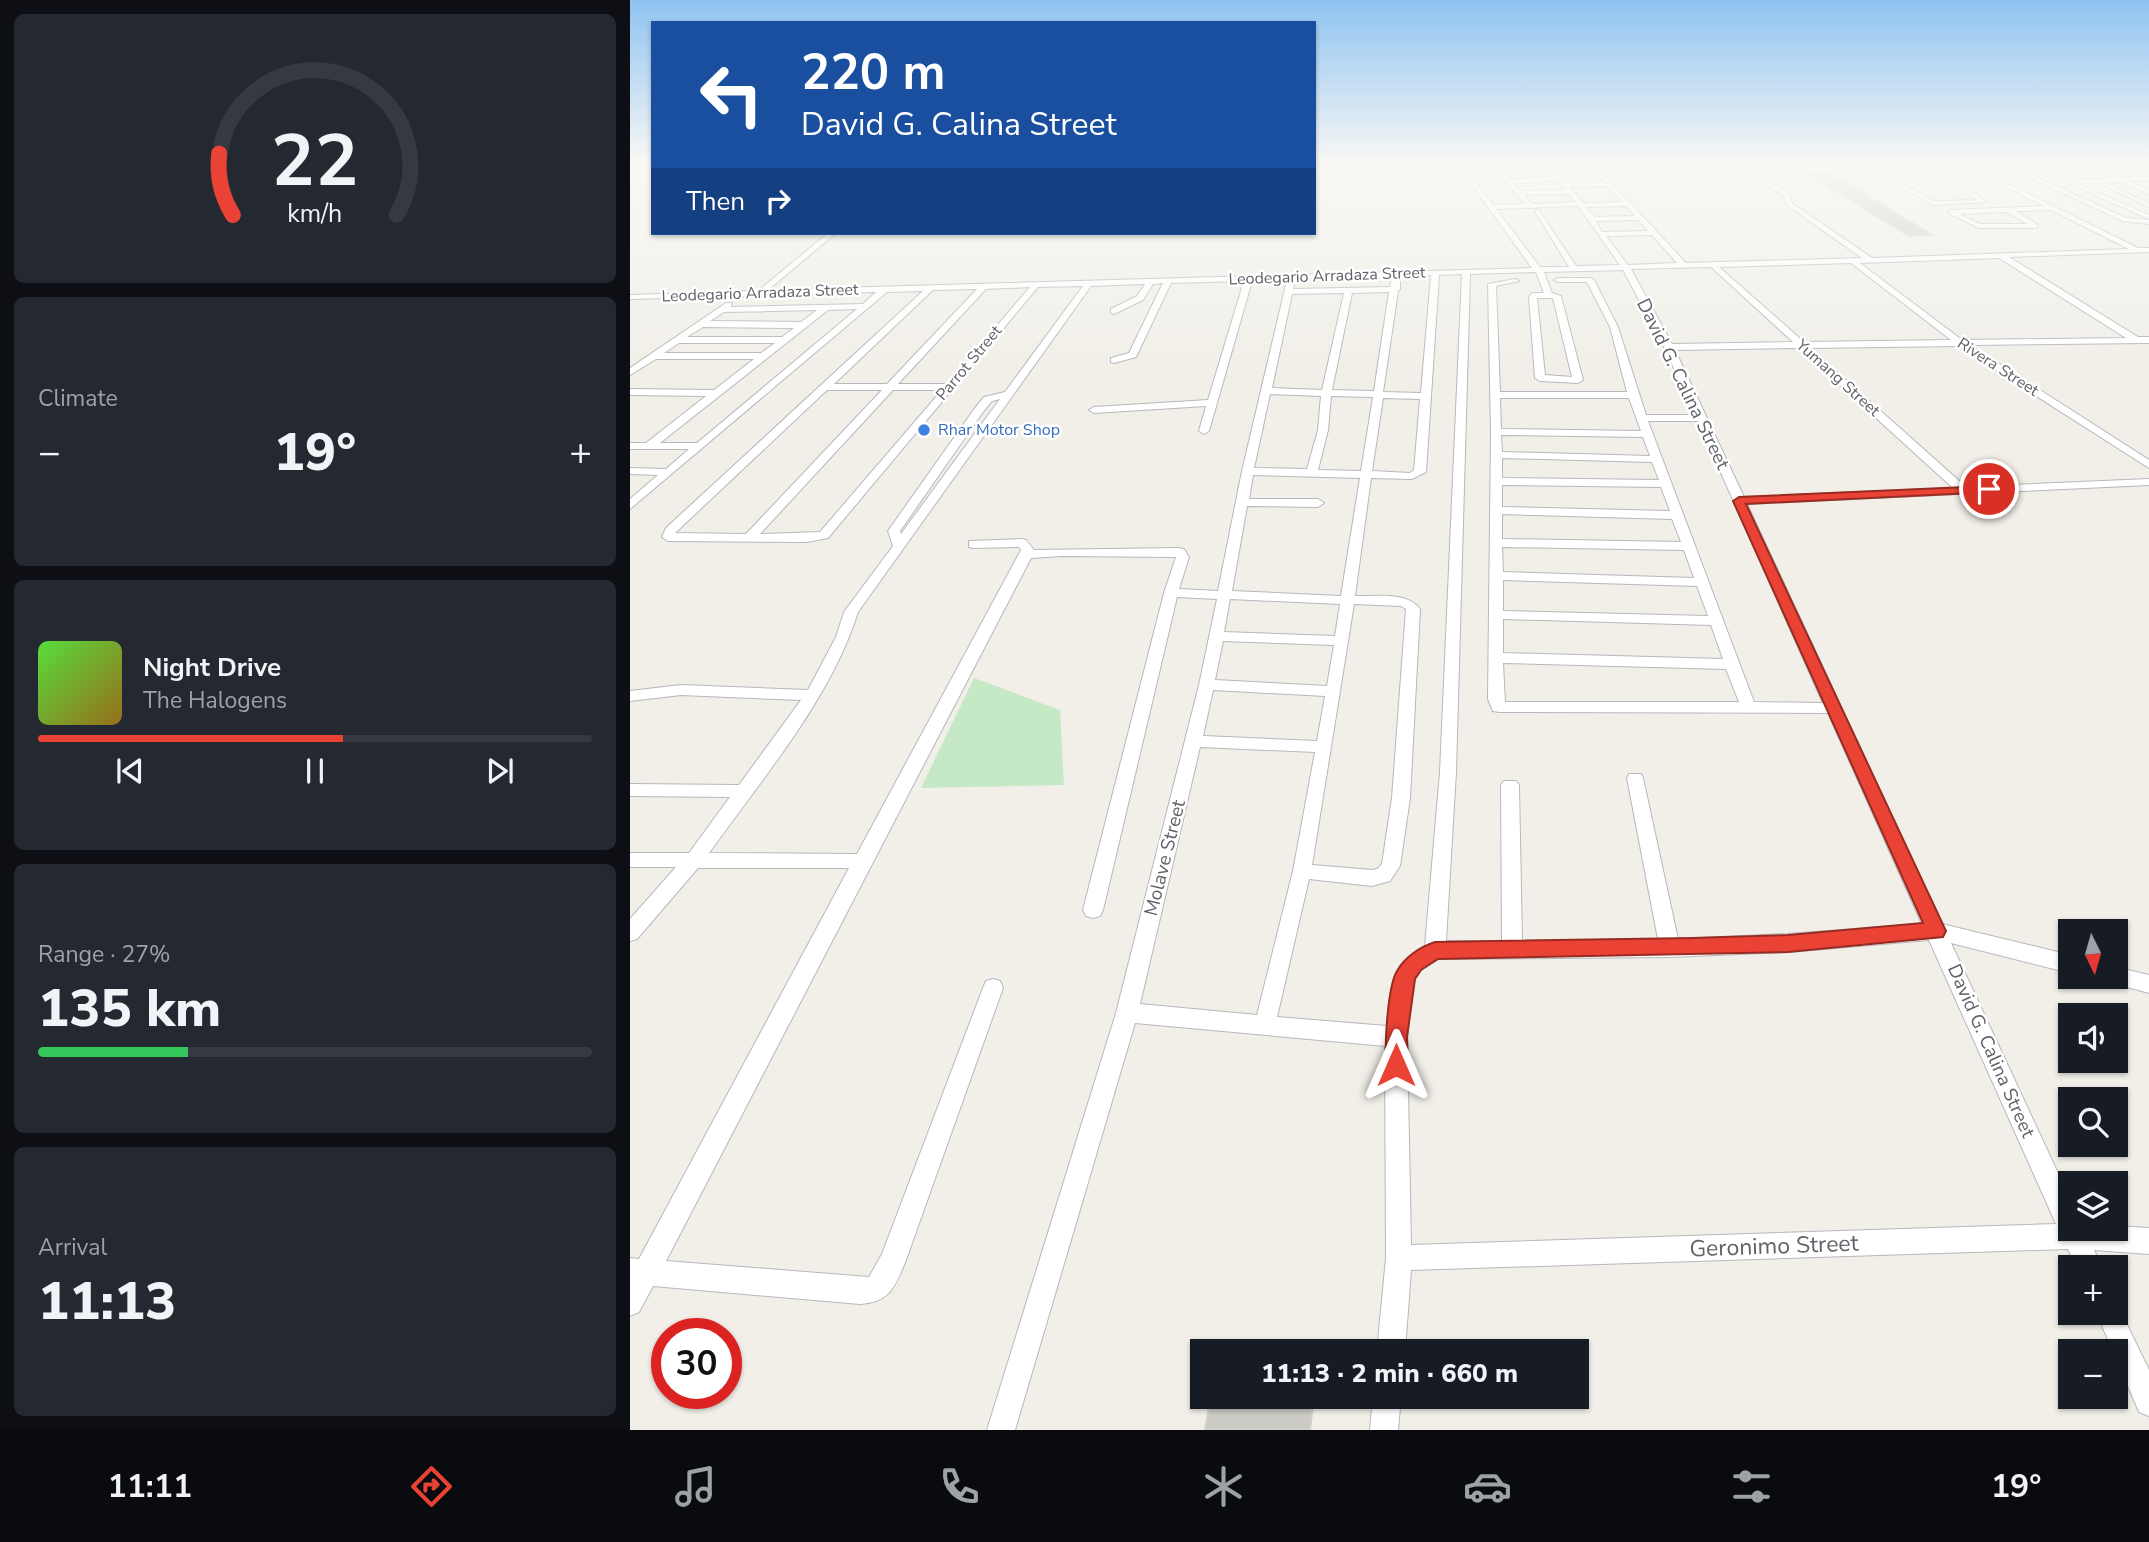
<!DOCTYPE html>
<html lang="en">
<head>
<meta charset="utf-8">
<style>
	:root { --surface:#171b24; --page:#242831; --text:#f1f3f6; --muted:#9ea1a6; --line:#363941; --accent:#ea4335 }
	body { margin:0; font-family:"Nunito Sans",sans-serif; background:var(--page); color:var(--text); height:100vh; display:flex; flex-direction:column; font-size:26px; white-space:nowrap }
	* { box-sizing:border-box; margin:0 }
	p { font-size:23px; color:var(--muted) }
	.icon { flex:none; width:38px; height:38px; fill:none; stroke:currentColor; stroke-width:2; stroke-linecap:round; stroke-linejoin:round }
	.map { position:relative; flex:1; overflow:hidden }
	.drawer { display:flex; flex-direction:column; gap:14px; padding:14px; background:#0d0f14; width:630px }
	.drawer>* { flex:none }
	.guide { position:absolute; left:21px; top:21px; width:665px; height:214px; border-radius:0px; box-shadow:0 2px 5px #0004; background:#1a4fa0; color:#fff; overflow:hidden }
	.needle { width:46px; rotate:175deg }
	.fabs { position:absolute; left:1428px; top:919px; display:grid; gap:14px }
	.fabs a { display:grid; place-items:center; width:70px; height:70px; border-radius:0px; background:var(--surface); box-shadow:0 2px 5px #0004; font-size:35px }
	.speed { position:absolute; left:21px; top:1318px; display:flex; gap:14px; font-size:35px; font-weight:700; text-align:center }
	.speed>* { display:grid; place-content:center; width:91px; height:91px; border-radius:50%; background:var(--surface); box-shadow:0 2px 5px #0004; line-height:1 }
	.speed .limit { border:10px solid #d22; background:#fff; color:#111 }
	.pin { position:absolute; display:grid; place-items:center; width:60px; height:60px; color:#fff; margin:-30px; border:4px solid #fff; border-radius:50%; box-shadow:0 2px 7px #0007 }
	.me { position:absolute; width:77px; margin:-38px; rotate:0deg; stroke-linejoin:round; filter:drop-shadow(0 0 5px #0008) }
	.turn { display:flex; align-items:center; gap:24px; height:147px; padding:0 35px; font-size:32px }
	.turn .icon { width:91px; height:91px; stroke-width:2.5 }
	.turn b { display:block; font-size:49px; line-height:60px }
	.then { display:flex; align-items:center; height:66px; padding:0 35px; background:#0003; gap:14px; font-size:26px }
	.big { font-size:52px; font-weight:800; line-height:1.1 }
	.drawer .card { flex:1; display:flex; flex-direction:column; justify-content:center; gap:10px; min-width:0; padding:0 24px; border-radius:10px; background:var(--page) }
	.drawer .dial { align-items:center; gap:0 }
	.dial svg { height:182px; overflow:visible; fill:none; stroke:var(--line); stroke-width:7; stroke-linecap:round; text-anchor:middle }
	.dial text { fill:var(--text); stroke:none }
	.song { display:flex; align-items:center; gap:21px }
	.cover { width:84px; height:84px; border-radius:10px; background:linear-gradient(135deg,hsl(110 70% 55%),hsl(40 70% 35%)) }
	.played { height:7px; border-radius:4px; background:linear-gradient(90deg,var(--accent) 55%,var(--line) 55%) }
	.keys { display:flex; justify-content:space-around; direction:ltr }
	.heat { display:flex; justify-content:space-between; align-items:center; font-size:38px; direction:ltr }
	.charge { height:10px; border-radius:5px; background:linear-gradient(90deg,#34c759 27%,var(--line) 0) }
	.trip { position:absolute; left:560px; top:1339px; width:399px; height:70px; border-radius:0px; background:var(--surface); box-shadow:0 2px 5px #0004; font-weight:800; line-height:70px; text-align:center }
	.menu { display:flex; height:112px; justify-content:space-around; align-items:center; background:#090b0e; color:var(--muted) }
	.menu .icon { width:49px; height:49px }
	.menu .selected { color:var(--accent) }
	.menu b { font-size:32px; color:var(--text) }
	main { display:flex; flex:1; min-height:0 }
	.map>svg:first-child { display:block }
	.green { fill:#c5e8c5 }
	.building { fill:#cccac5; stroke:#d6d1c6; stroke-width:2 }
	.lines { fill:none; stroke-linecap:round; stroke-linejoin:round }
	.minor-casing { stroke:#b5b8bc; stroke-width:2 }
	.minor { fill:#fff; fill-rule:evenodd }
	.route { fill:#ea4335; stroke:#982c22; stroke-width:2 }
	.shop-dot { fill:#3f7fe0; stroke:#fff; stroke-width:2.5 }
	.labels { text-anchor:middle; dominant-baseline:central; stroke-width:5; stroke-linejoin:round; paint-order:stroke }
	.far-street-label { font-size:16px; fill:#5f6368; stroke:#fff }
	.far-shop-label { font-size:16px; fill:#366cbe; stroke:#fff; text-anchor:start }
	.street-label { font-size:19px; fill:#5f6368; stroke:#fff }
	.near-street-label { font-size:23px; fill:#5f6368; stroke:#fff }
</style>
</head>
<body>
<main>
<section class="drawer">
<div class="card dial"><svg viewBox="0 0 100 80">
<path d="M14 69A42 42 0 1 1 86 69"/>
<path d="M14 69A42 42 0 0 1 8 42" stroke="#ea4335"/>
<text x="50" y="56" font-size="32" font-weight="700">22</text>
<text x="50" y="72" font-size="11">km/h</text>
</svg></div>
<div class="card"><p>Climate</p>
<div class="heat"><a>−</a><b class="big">19°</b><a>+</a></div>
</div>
<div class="card">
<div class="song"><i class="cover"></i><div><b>Night Drive</b><p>The Halogens</p></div></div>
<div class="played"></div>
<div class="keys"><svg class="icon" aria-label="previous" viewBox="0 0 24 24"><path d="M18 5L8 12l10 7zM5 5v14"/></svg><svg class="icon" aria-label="pause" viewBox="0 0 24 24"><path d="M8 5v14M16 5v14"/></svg><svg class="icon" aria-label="next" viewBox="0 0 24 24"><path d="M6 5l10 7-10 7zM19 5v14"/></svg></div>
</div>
<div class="card"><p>Range · 27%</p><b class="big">135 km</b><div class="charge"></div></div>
<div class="card"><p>Arrival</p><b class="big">11:13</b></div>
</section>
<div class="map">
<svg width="1519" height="1430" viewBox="0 0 1519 1430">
	<rect width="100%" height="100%" fill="#f1efe8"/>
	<path class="green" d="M344 678 430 710 434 785 291 788Z"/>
	<path class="building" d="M1200 173 1302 235 1279 236 1177 174Z
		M581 1396H684L680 1430H575Z"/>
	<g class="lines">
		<g class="minor-casing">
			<path id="minor" d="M826 163H832L863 205 895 204 860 163H866L869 166 916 165 914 163 923 166 959 165 957 163H963L1056 263 1232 258 1157 205 1154 196 1106 163H1173L1117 166 1159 194 1162 203 1242 258 1499 249 1421 210 1386 211 1408 225 1406 228H1349L1318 213 1320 210 1414 206 1328 163H1336L1508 248H1519V252L1379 257 1508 337H1519V343L1340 345 1519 460V468L1328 346 1180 348 1336 487 1519 479V485L1117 504 1312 924 1440 955V973L1321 943 1440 1199V1228H1486V1226L1519 1228V1254L1464 1250 1472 1267H1446L1438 1249 781 1270 775 1351H747L756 1258 755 1046 505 1023 385 1430H357L486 1013 569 685 587 599 547 597 473 910 470 916 463 918 456 916 453 910 534 593 546 557 432 556 401 558 36 1261 239 1277 252 1254 353 988 356 981 363 979 370 981 373 988 276 1260C265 1286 261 1302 230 1304L23 1286 9 1312 0 1316V1258L9 1259 219 868H68L7 939 0 941V919L46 867H0V853H59L100 797 0 796V784L109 785 171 700 51 695 0 701V691L51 685 178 690 206 637 214 612 263 546 258 531 345 408 354 397 375 392 453 286 408 287 198 538 177 542 38 541 32 537 36 528 293 291 257 292 0 509V499L28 475 0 474V468L36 469 59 449H0V443H16L76 396 0 395V389L84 390 124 359H26L0 375V368L96 303H102L101 307 233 304 246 292 0 299V295L128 291 198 233H206L138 290 902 268ZM919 169 925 177 880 179 872 170ZM962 169 974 182 936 183 925 170ZM928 181 936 190 891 191 883 183ZM978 186 992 202 954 203 939 187ZM939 194 945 202 902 204 894 195ZM948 206 990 265 946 266 908 209 905 211 939 267H910L866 209ZM996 206 1005 216 964 217 956 207ZM1377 212 1397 224H1350L1329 214ZM1008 220 1018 231 972 232 966 221ZM1022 235 1047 263 998 265 976 236ZM1369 258 1496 338 1332 340 1230 263ZM1221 263 1321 340 1174 342 1089 267ZM1081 267 1163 342 1042 344 1001 269ZM993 270 1034 347 1065 415H1016L988 327 964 280 960 278H928L924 280 928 282H957L980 327 997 392H870L866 286 889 281 885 279 858 284 861 432 858 699 863 711 869 712 1198 713 1292 924 1158 934 1048 939 1013 778 1011 774H999L997 778 1028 939 892 941 889 785 886 781H874L871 785 872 941H816L826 772 840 274 906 272 914 293H902L899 297 905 378 910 381 948 383 953 380 931 296 922 293 914 272ZM832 274 810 772 795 946C759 969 761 986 757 1026L647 1017 679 879 742 886 760 881 770 866 780 798 790 609C777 591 745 597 725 596L741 478 782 479 796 472 809 275ZM801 275 791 393 753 392 768 291 770 289V276ZM762 277 760 287 663 289 665 279ZM657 280 612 471 588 591 549 589 559 557 554 549 549 548 404 550 396 540 392 539 339 541V547L343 548 389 547 391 550 227 854 79 853C131 780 201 699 228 612L461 286 515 284 507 296 481 309V313L484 314 513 300 523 284 533 283 499 353 481 358V362L484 363 506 357 541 283 614 281 578 400 464 407 459 410 464 413 576 406 569 431 574 434 579 431 622 281ZM400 287 317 384H268L356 289ZM347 289 257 384H204L303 290ZM759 292 744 391 702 390 722 293ZM714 293 692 390 642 388 662 294ZM907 298H923L942 377 915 375ZM227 309 67 443H30L198 310ZM187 310 171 322 80 321 94 312ZM73 327 164 328 152 337H57ZM49 343H145L131 353H34ZM1169 348 1323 488 1114 497 1045 350ZM197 390H252L116 534 45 533ZM263 390H312L190 532 130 534ZM640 394 691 396 688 430 677 469 624 468ZM701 396 743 397 731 471 688 470 698 430ZM753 398 790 399 784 470 780 473 742 471ZM870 398H999L1011 431 871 429ZM370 399 271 534 270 531 353 412 362 401ZM1018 421H1068L1193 703 1124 702ZM871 435 1013 437 1020 456 872 452ZM872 458 1022 462 1029 480 872 478ZM623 475 730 478 711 596 602 591 617 506 688 507 694 503 688 499H619ZM872 485 1031 487 1040 511 872 507ZM872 514 1042 519 1051 542 872 539ZM872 547 1054 550 1064 578 873 572ZM873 580 1067 586 1078 616 873 611ZM600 599 710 604 705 636 594 632ZM724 604 771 606 776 609 762 798 752 864 747 869 742 870 682 865ZM873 619 1081 625 1093 659 873 653ZM593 641 704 645 697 686 585 680ZM873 663 1096 669 1109 702H875ZM583 690 695 696 687 741 573 736ZM570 747 685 752 663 871 627 1015 510 1004ZM1299 940 1426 1224 781 1245 777 1037 784 980 791 970 808 959 1040 957 1158 952Z
				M1368 163H1376L1496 218 1519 220V224L1493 221Z
				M1446 163H1454L1490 178 1519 177V181H1499L1519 190V194L1489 182H1473L1519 203V207L1467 182 1446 183 1519 215V219L1402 167 1407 166 1441 181 1480 178Z
				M1266 180 1304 201 1347 200 1336 192 1338 189 1357 202 1303 205 1264 183Z
				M1486 967 1519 975V993L1479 982 1476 976H1486Z
				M1486 1302 1519 1370V1416L1509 1412 1486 1358V1351H1483L1466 1312H1486Z
				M743 1396H771L768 1430H740Z"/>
		</g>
		<use href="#minor" class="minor"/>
	</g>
	<linearGradient id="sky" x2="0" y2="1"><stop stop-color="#8fc3f1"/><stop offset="0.45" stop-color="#f9f8f5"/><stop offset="1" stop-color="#f9f8f5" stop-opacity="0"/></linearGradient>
	<rect width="1519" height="363" fill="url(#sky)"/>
	<path class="route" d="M1359 486 1363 487V492L1116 504 1316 931 1313 937 1158 952 808 959 791 970 785 979 777 1037 778 1065 774 1073 766 1076 759 1073C752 1056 758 986 767 971 775 957 790 947 805 942L1063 938 1158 935 1293 923 1103 501 1109 497Z"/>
	<circle class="shop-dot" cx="294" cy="430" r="7"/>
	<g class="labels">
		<g class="far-street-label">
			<text transform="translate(697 276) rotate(-2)">Leodegario Arradaza Street</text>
			<text transform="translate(130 293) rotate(-2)">Leodegario Arradaza Street</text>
			<text transform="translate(339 363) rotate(-50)">Parrot Street</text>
			<text transform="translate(1368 367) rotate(33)">Rivera Street</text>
			<text transform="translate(1208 378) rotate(42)">Yumang Street</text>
		</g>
		<g class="far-shop-label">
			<text x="308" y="430">Rhar Motor Shop</text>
		</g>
		<g class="street-label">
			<text transform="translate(1053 384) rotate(64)">David G. Calina Street</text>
			<text transform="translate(535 858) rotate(-76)">Molave Street</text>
			<text transform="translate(1361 1051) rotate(66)">David G. Calina Street</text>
		</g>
		<g class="near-street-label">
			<text transform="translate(1144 1246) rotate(-2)">Geronimo Street</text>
		</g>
	</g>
</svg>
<div class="fabs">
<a><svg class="needle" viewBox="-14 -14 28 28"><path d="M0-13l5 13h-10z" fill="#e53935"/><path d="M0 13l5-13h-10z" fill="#9ea1a6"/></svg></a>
<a><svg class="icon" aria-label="sound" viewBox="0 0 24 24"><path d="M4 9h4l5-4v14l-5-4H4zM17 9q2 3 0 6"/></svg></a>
<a><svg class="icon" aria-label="search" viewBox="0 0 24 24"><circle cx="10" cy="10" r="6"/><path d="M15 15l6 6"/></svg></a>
<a><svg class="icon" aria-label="layers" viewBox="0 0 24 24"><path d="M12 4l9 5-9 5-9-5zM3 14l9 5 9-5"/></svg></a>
<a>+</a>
<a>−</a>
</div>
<div class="speed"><div class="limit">30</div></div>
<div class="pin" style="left:1359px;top:489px;background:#d93025"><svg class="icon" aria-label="arrive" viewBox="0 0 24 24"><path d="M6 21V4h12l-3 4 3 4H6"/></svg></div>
<svg class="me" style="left:766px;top:1065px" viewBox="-20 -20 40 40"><path d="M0-17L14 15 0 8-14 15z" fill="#ea4335" stroke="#fff" stroke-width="4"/></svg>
<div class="trip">11:13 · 2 min · 660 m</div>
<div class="guide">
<div class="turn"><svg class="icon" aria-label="left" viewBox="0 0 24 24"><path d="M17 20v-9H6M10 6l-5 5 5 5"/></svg><div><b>220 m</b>David G. Calina Street</div></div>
<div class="then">Then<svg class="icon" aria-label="right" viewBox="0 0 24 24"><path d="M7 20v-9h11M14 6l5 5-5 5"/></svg></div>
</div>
</div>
</main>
<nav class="menu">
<b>11:11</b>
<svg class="icon selected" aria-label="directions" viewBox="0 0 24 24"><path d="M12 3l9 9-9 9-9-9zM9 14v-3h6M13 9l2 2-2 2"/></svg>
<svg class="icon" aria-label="music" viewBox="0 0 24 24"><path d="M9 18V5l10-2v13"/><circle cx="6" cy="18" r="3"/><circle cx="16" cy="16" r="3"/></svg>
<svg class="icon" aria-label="phone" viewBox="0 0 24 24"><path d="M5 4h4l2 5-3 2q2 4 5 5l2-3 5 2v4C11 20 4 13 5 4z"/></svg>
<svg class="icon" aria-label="climate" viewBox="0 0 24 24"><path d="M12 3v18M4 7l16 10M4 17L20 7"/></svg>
<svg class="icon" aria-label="car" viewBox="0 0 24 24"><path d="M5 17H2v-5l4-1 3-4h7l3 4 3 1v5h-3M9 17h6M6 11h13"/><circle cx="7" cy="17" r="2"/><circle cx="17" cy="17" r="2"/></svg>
<svg class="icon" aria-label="filters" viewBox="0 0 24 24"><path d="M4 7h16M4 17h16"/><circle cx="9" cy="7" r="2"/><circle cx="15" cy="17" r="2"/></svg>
<b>19°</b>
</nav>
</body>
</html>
